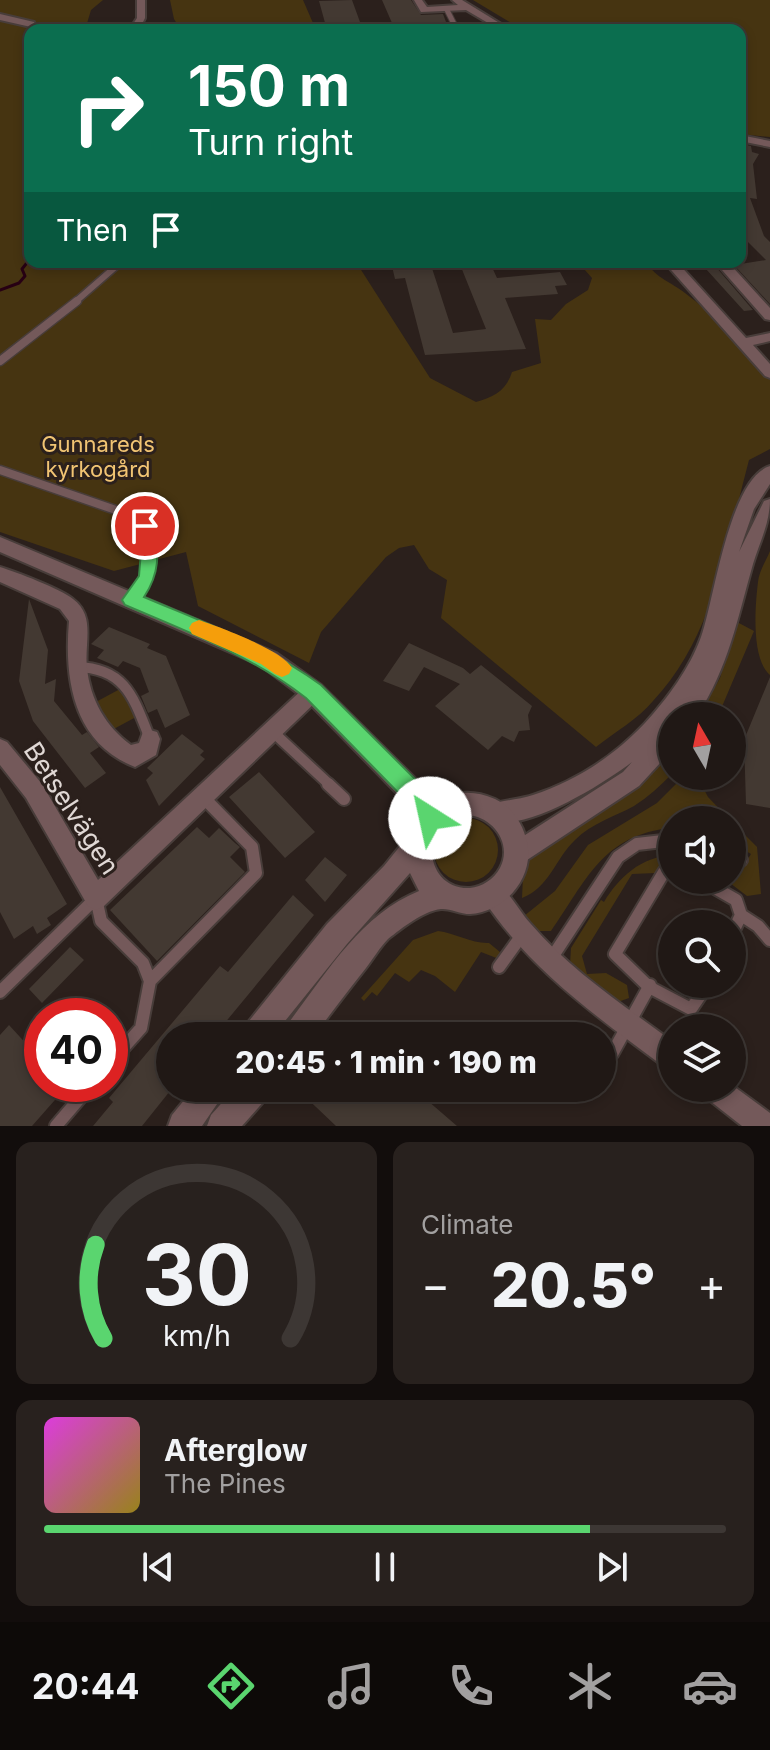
<!DOCTYPE html>
<html lang="en">
<head>
<meta charset="utf-8">
<style>
	:root { --surface:#201815; --page:#28211e; --text:#f1f3f6; --muted:#a2a0a0; --line:#3d3734; --accent:#5ad56f }
	body { margin:0; font-family:Inter,sans-serif; background:var(--page); color:var(--text); height:100vh; display:flex; flex-direction:column; font-size:30px; white-space:nowrap }
	* { box-sizing:border-box; margin:0 }
	p { font-size:26px; color:var(--muted) }
	.icon { flex:none; width:44px; height:44px; fill:none; stroke:currentColor; stroke-width:2; stroke-linecap:round; stroke-linejoin:round }
	.map { position:relative; height:1126px; overflow:hidden }
	.sheet { display:flex; flex-direction:column; gap:16px; padding:16px; background:#120d0c; flex:1 }
	.sheet>* { flex:none }
	.guide { position:absolute; left:24px; top:24px; width:722px; height:244px; border-radius:16px; box-shadow:0 4px 12px #0003,0 0 0 2px var(--line); background:#0b6e4f; color:#fff; overflow:hidden }
	.needle { width:52px; rotate:351deg }
	.tools { position:absolute; left:658px; top:702px; display:grid; gap:16px }
	.tools a { display:grid; place-items:center; width:88px; height:88px; border-radius:50%; background:var(--surface); box-shadow:0 4px 12px #0003,0 0 0 2px var(--line); font-size:40px }
	.speed { position:absolute; left:24px; top:998px; display:flex; gap:16px; font-size:40px; font-weight:700; text-align:center }
	.speed>* { display:grid; place-content:center; width:104px; height:104px; border-radius:50%; background:var(--surface); box-shadow:0 4px 12px #0003,0 0 0 2px var(--line); line-height:1 }
	.speed .limit { border:12px solid #d22; background:#fff; color:#111 }
	.pin { position:absolute; display:grid; place-items:center; width:68px; height:68px; color:#fff; margin:-34px; border:4px solid #fff; border-radius:50%; box-shadow:0 2px 8px #0007 }
	.me { position:absolute; width:88px; margin:-44px; rotate:325deg; stroke-linejoin:round; filter:drop-shadow(0 0 6px #0008) }
	.turn { display:flex; align-items:center; gap:28px; height:168px; padding:0 32px; font-size:36px }
	.turn .icon { width:104px; height:104px; stroke-width:2.5 }
	.turn b { display:block; font-size:56px; line-height:68px }
	.then { display:flex; align-items:center; height:76px; padding:0 32px; background:#0003; gap:16px; font-size:30px }
	.big { font-size:60px; font-weight:800; line-height:1.1 }
	.sheet .card { flex:1; display:flex; flex-direction:column; justify-content:center; gap:12px; min-width:0; padding:0 28px; border-radius:16px; background:var(--page) }
	.sheet .dial { align-items:center; gap:0 }
	.dial svg { height:208px; overflow:visible; fill:none; stroke:var(--line); stroke-width:7; stroke-linecap:round; text-anchor:middle }
	.dial text { fill:var(--text); stroke:none }
	.song { display:flex; align-items:center; gap:24px }
	.cover { width:96px; height:96px; border-radius:12px; background:linear-gradient(135deg,hsl(300 70% 55%),hsl(50 70% 35%)) }
	.played { height:8px; border-radius:4px; background:linear-gradient(90deg,var(--accent) 80%,var(--line) 80%) }
	.keys { display:flex; justify-content:space-around; direction:ltr }
	.heat { display:flex; justify-content:space-between; align-items:center; font-size:44px; direction:ltr }
	.sheet .tiles { flex:1; display:grid; gap:16px; grid-template-columns:1fr 1fr }
	.card:last-child { grid-column:span 2 }
	.trip { position:absolute; left:156px; top:1022px; width:460px; height:80px; border-radius:40px; background:var(--surface); box-shadow:0 4px 12px #0003,0 0 0 2px var(--line); font-weight:800; line-height:80px; text-align:center }
	.tab-bar { display:flex; height:128px; justify-content:space-around; align-items:center; background:#0d0a08; color:var(--muted) }
	.tab-bar .icon { width:56px; height:56px }
	.tab-bar .active { color:var(--accent) }
	.tab-bar b { font-size:36px; color:var(--text) }
	.map>svg:first-child { display:block }
	.green { fill:#463411 }
	.lines { fill:none; stroke-linecap:round; stroke-linejoin:round }
	.stream { stroke:#270013; stroke-width:3 }
	.building { fill:#433932 }
	.service-far4-casing { stroke:#483d3a; stroke-width:7 }
	.service-far3-casing { stroke:#483d3a; stroke-width:9 }
	.service-far2-casing { stroke:#483d3a; stroke-width:11 }
	.service-far1-casing { stroke:#483d3a; stroke-width:14 }
	.service-casing { stroke:#483d3a; stroke-width:16 }
	.minor-casing { stroke:#483d3a; stroke-width:4 }
	.tertiary-casing { stroke:#483d3a; stroke-width:4 }
	.service-far4 { stroke:#74595a; stroke-width:5 }
	.service-far3 { stroke:#74595a; stroke-width:6 }
	.service-far2 { stroke:#74595a; stroke-width:8 }
	.service-far1 { stroke:#74595a; stroke-width:10 }
	.service { stroke:#74595a; stroke-width:12 }
	.minor { fill:#74595a; fill-rule:evenodd }
	.tertiary { fill:#74595a; fill-rule:evenodd }
	.route { fill:#5ad56f; stroke:#3a8a48; stroke-width:2 }
	.slow { fill:#f59e0b }
	.labels { text-anchor:middle; dominant-baseline:central; stroke-width:6; stroke-linejoin:round; paint-order:stroke }
	.park-label { font-size:22px; fill:#f1c473; stroke:#2b201c }
	.near-street-label { font-size:26px; fill:#e0d8d5; stroke:#2b201c }
</style>
</head>
<body>
<div class="map">
<svg width="770" height="1126" viewBox="0 0 770 1126">
	<rect width="100%" height="100%" fill="#2b201c"/>
	<path class="green" d="M0 0H103L91 10 85 30H30V262H356L430 378 476 402C494 397 506 391 512 372L541 363 535 319 551 320 566 304 588 290 592 278 584 269 586 262H646C657 279 671 282 685 293 717 316 743 351 770 380V449L749 460C726 544 715 635 653 701 638 719 615 732 596 747L441 618 447 580 429 569 414 545 399 548 386 557 321 632 309 663 198 606 186 552 114 571 0 532Z
		M170 0H303L316 30H181L174 19Z
		M473 0H770V137L740 134V30H523Z
		M770 551V675C751 659 755 606 758 582 759 571 766 561 770 551Z
		M737 622 754 631 718 716H699L720 678Z
		M120 689 136 717 110 731 94 703Z
		M672 751V774C660 786 648 797 634 806 614 817 592 823 575 840 555 859 550 887 522 898L523 876 532 855 642 781Z
		M684 776H697L708 797 730 820H672V828C603 834 586 881 551 931H535L524 916 555 891 588 845 657 803Z
		M434 850a32 32 0 1 1 64 0a32 32 0 1 1-64 0Z
		M732 822 757 847 761 894 747 896 726 880H732V870L739 873 751 854 732 843Z
		M672 855V861L663 863 656 873 632 874 582 956 587 974 606 973 627 985 629 998 615 1003 570 965 571 948 601 900 604 902C619 877 641 857 672 855Z
		M438 931C455 933 473 944 489 943L500 952 499 959 481 952 455 992 435 976 421 970 409 982 395 973 377 996 372 992 364 1001 361 998 413 940Z"/>
	<g class="lines">
		<path class="stream" d="M0 290 19 283 25 276 22 269 30 259"/>
	</g>
	<path class="building" d="M352 0 360 22H353L356 30H327L319 1Z
		M382 0H411L421 15 443 14 449 30H419L415 22 392 23Z
		M740 144 751 146 752 152 759 154 753 164 757 199 750 198 764 236 770 242V304L734 265 766 260 743 237 740 228Z
		M391 262H430L453 333 486 329 459 262 490 263 497 278 560 272 567 285 555 286 558 294 505 298 526 349 425 355 405 278 395 279Z
		M716 267 753 310 744 311 706 269Z
		M29 599 48 650 45 684 56 679 54 701 82 735 87 732 99 747 90 753 106 773 85 788 33 721 19 681Z
		M109 627 150 644 147 648 166 656 190 715 165 728 157 709 148 713 141 696 149 692 140 668 123 661 118 667 97 658 104 650 91 644Z
		M409 643 463 668 470 674 481 665 532 706 528 715 530 730 519 731 514 742 502 736 488 750 435 706 460 684 424 667 409 691 383 681Z
		M770 677V808L746 804 744 740Z
		M182 734 204 751 200 755 205 759 159 806 146 780 153 773 147 768Z
		M259 772 315 832 285 858 229 797Z
		M0 787 67 904 47 918 51 925 37 934 33 926 14 939 0 912Z
		M197 827 209 838 219 828 235 843 240 847 230 857 245 872 157 961 110 910Z
		M325 857 347 875 325 902 305 880Z
		M293 895 314 915 214 1036H170V1091L142 1126H93L113 1102 109 1098 220 966 228 972Z
		M70 947 84 960 42 1003 29 989Z
		M9 1025 42 1061V1084H69L32 1126H0V1035Z
		M296 1088H413L457 1126H336Z"/>
	<g class="lines">
		<g class="service-far4-casing">
			<path id="service-far4" d="M447 10 456 28"/>
		</g>
		<g class="service-far3-casing">
			<path id="service-far3" d="M74 303 121 262"/>
		</g>
		<g class="service-far2-casing">
			<path id="service-far2" d="M0 361 77 301
				M0 470 136 517"/>
		</g>
		<g class="service-far1-casing">
			<path id="service-far1" d="M132 600C152 573 157 542 134 515
				M77 667C126 668 134 699 150 739
				M273 732 331 786"/>
		</g>
		<g class="service-casing">
			<path id="service" d="M328 784 344 799
				M732 856 741 860
				M672 871 664 872 615 954 649 987 691 1009 708 984
				M701 880 736 900 741 915 732 934
				M96 898 101 921 143 963 150 981
				M741 915 758 926 770 940
				M551 959 618 857 637 844 672 840
				M499 967 522 935
				M0 992 96 898
				M612 1054 650 985
				M110 1063 141 1028 150 981 256 873 252 847 203 797
				M56 1126 92 1084"/>
		</g>
		<g class="minor-casing">
			<path id="minor" d="M137 0H145V18L139 30H129L137 18Z
				M414 0H422L427 7 458 5 452 0H462L511 30H500L466 10 421 12Z
				M0 14 34 22 35 24 31 27 0 20Z
				M740 135 770 141V147L740 141Z
				M664 262H677L746 338 770 333V341L753 345 770 364V378L765 376Z
				M715 262H728L770 308V320L765 319Z
				M770 466V484L754 509 739 552 764 501 770 499C770 523 760 541 753 564 737 620 729 666 697 716H672L666 728 672 726V750L639 786 524 862 516 865 508 862 505 854 508 846 623 772 632 762C603 784 523 835 486 820L483 813 486 806C501 800 518 800 533 795 576 781 614 756 645 723 667 699 690 668 701 637 714 602 729 478 770 466Z
				M0 567C16 572 61 589 73 599 96 616 84 643 87 668 90 699 106 727 131 745L139 743 143 732 150 730 157 732 160 739 156 755 135 767C73 743 64 679 69 621L60 609 0 582Z
				M313 683 320 686 323 692 320 698 104 906 96 910 88 906 26 798 0 765V739L7 742 42 784 98 880 306 686Z
				M493 882C509 889 518 910 530 923 570 970 622 1004 672 1041V1070L663 1066C597 1017 532 971 485 902L481 894 485 886Z
				M732 1085 770 1113V1126H742L705 1097 701 1088H732Z"/>
		</g>
		<g class="tertiary-casing">
			<path id="tertiary" d="M0 537 276 653 321 685 437 800C458 791 474 790 495 799 512 807 523 824 527 842 535 877 505 912 470 914 460 914 449 908 441 909 423 911 402 928 388 939 380 947 373 959 366 968 348 991 331 1013 314 1036H282L286 1026C325 976 359 915 419 891L410 873 347 944 273 1036H241L245 1026 327 924 384 866 409 835 418 815 305 699 260 665 0 552ZM467 815C492 816 513 843 500 868 494 879 482 887 470 888 422 890 418 818 467 815Z
				M194 1088H228L202 1126H168L172 1115Z
				M235 1088H270L266 1099 242 1126H207L211 1115Z"/>
		</g>
		<use href="#service-far4" class="service-far4"/>
		<use href="#service-far3" class="service-far3"/>
		<use href="#service-far2" class="service-far2"/>
		<use href="#service-far1" class="service-far1"/>
		<use href="#service" class="service"/>
		<use href="#minor" class="minor"/>
		<use href="#tertiary" class="tertiary"/>
	</g>
	<path class="route" d="M145 520 154 526C159 554 160 573 144 597 205 623 267 645 321 685L442 806 445 814 438 825 430 828 422 825 420 815 306 698C252 656 188 632 125 605L122 600 139 576 141 551 136 526Z"/>
	<path class="slow" d="M199 620C219 627 283 650 292 668L289 674 282 677 275 674 261 664 192 634 189 628 192 623Z"/>
	<g class="labels">
		<g class="park-label">
			<text x="98" y="444">Gunnareds<tspan x="98" dy="25">kyrkogård</tspan></text>
		</g>
		<g class="near-street-label">
			<text transform="translate(72 808) rotate(57)">Betselvägen</text>
		</g>
	</g>
</svg>
<div class="tools">
<a><svg class="needle" viewBox="-14 -14 28 28"><path d="M0-13l5 13h-10z" fill="#e53935"/><path d="M0 13l5-13h-10z" fill="#a2a0a0"/></svg></a>
<a><svg class="icon" aria-label="sound" viewBox="0 0 24 24"><path d="M4 9h4l5-4v14l-5-4H4zM17 9q2 3 0 6"/></svg></a>
<a><svg class="icon" aria-label="search" viewBox="0 0 24 24"><circle cx="10" cy="10" r="6"/><path d="M15 15l6 6"/></svg></a>
<a><svg class="icon" aria-label="layers" viewBox="0 0 24 24"><path d="M12 4l9 5-9 5-9-5zM3 14l9 5 9-5"/></svg></a>
</div>
<div class="speed"><div class="limit">40</div></div>
<div class="pin" style="left:145px;top:526px;background:#d93025"><svg class="icon" aria-label="arrive" viewBox="0 0 24 24"><path d="M6 21V4h12l-3 4 3 4H6"/></svg></div>
<svg class="me" style="left:430px;top:818px" viewBox="-20 -20 40 40"><circle r="19" fill="#fff"/><path d="M0-13L10 11 0 6-10 11z" fill="#5ad56f"/></svg>
<div class="trip">20:45 · 1 min · 190 m</div>
<div class="guide">
<div class="turn"><svg class="icon" aria-label="right" viewBox="0 0 24 24"><path d="M7 20v-9h11M14 6l5 5-5 5"/></svg><div><b>150 m</b>Turn right</div></div>
<div class="then">Then<svg class="icon" aria-label="arrive" viewBox="0 0 24 24"><path d="M6 21V4h12l-3 4 3 4H6"/></svg></div>
</div>
</div>
<section class="sheet">
<div class="tiles">
<div class="card dial"><svg viewBox="0 0 100 80">
<path d="M14 69A42 42 0 1 1 86 69"/>
<path d="M14 69A42 42 0 0 1 11 33" stroke="#5ad56f"/>
<text x="50" y="56" font-size="32" font-weight="700">30</text>
<text x="50" y="72" font-size="11">km/h</text>
</svg></div>
<div class="card"><p>Climate</p>
<div class="heat"><a>−</a><b class="big">20.5°</b><a>+</a></div>
</div>
<div class="card">
<div class="song"><i class="cover"></i><div><b>Afterglow</b><p>The Pines</p></div></div>
<div class="played"></div>
<div class="keys"><svg class="icon" aria-label="previous" viewBox="0 0 24 24"><path d="M18 5L8 12l10 7zM5 5v14"/></svg><svg class="icon" aria-label="pause" viewBox="0 0 24 24"><path d="M8 5v14M16 5v14"/></svg><svg class="icon" aria-label="next" viewBox="0 0 24 24"><path d="M6 5l10 7-10 7zM19 5v14"/></svg></div>
</div>
</div>
</section>
<nav class="tab-bar">
<b>20:44</b>
<svg class="icon active" aria-label="directions" viewBox="0 0 24 24"><path d="M12 3l9 9-9 9-9-9zM9 14v-3h6M13 9l2 2-2 2"/></svg>
<svg class="icon" aria-label="music" viewBox="0 0 24 24"><path d="M9 18V5l10-2v13"/><circle cx="6" cy="18" r="3"/><circle cx="16" cy="16" r="3"/></svg>
<svg class="icon" aria-label="phone" viewBox="0 0 24 24"><path d="M5 4h4l2 5-3 2q2 4 5 5l2-3 5 2v4C11 20 4 13 5 4z"/></svg>
<svg class="icon" aria-label="climate" viewBox="0 0 24 24"><path d="M12 3v18M4 7l16 10M4 17L20 7"/></svg>
<svg class="icon" aria-label="car" viewBox="0 0 24 24"><path d="M5 17H2v-5l4-1 3-4h7l3 4 3 1v5h-3M9 17h6M6 11h13"/><circle cx="7" cy="17" r="2"/><circle cx="17" cy="17" r="2"/></svg>
</nav>
</body>
</html>
